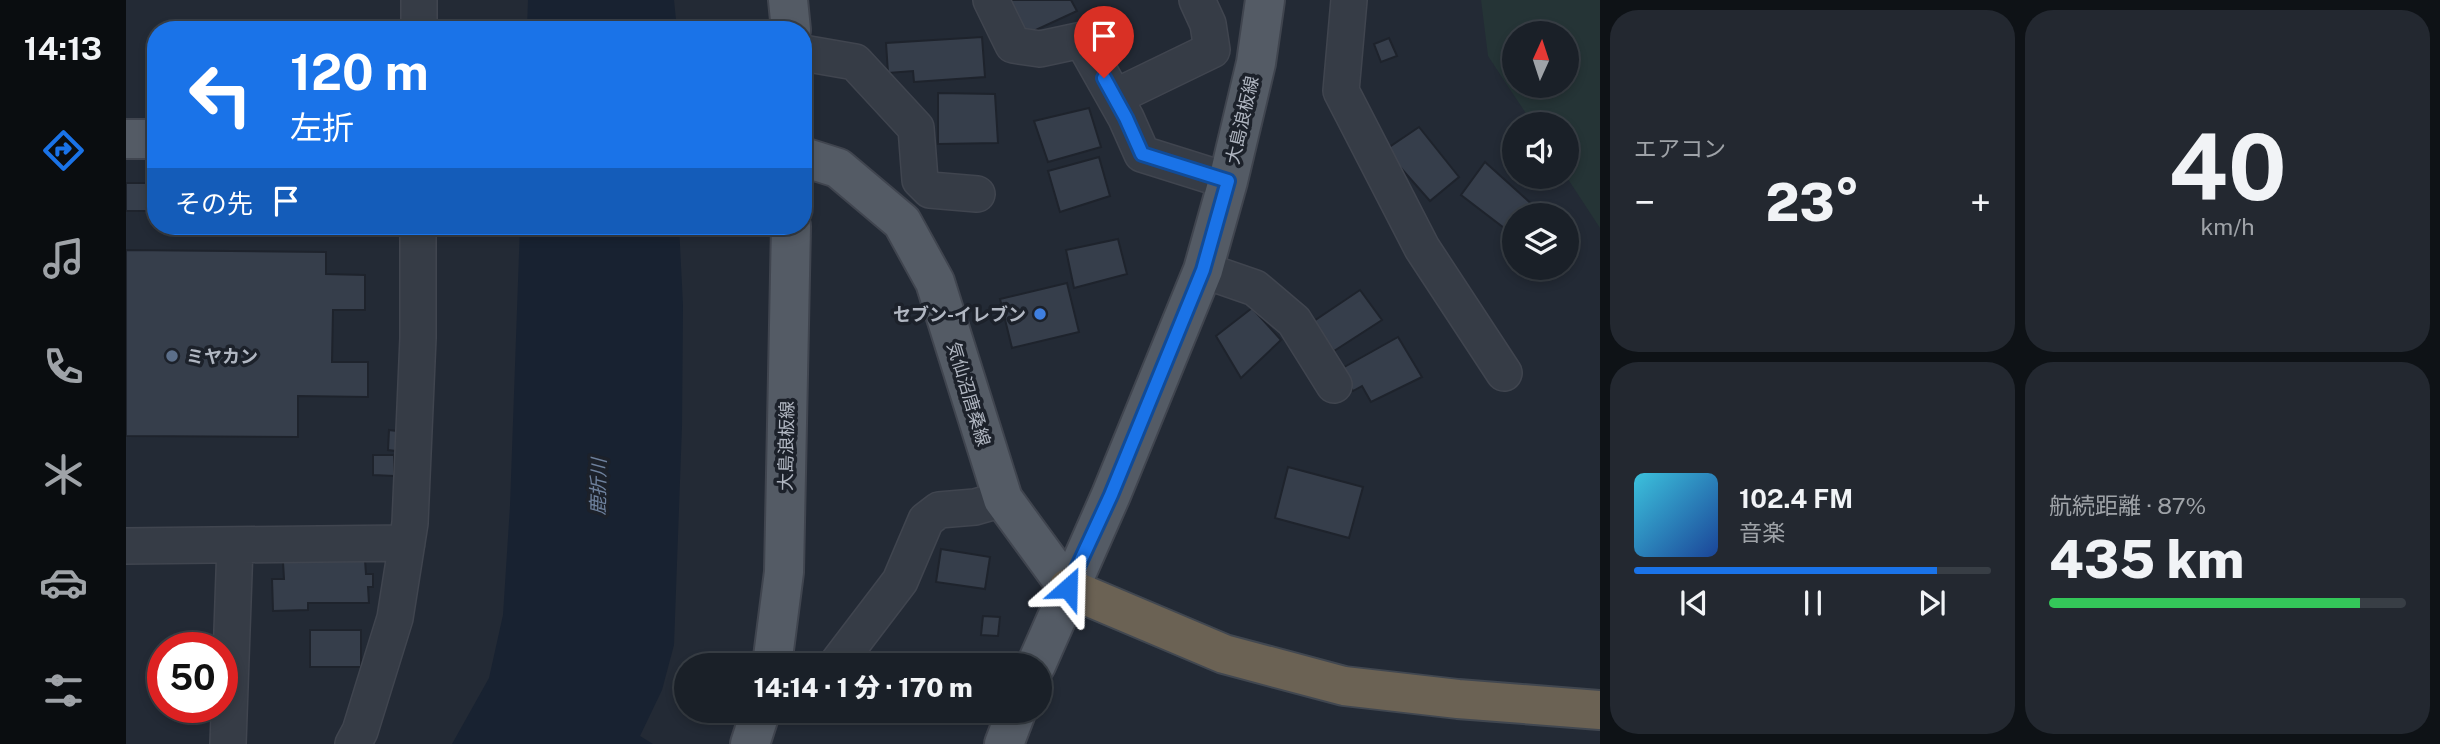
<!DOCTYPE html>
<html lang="ja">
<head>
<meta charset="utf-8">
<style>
	:root { --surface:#1a2028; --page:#232830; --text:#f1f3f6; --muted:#9fa3a8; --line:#383e45; --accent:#1a73e8 }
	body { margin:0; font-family:"Public Sans","Noto Sans JP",sans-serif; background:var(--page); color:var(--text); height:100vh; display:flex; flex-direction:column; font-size:26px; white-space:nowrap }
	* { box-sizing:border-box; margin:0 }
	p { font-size:23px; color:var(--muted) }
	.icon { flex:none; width:38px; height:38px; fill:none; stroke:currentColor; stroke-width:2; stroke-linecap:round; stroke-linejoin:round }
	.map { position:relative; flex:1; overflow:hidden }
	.details { display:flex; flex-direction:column; gap:10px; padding:10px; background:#0e1216; width:840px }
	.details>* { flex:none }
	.banner { position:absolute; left:21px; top:21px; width:665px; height:214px; border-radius:28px; box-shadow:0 4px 10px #0003,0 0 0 2px var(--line); background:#1a73e8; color:#fff; overflow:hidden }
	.needle { width:46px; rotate:3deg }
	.controls { position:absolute; left:1376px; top:21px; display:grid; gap:14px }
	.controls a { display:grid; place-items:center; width:77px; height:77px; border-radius:50%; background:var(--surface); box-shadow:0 4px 10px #0003,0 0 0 2px var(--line); font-size:35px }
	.speed { position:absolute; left:21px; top:632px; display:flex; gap:14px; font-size:35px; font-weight:700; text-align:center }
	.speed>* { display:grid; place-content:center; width:91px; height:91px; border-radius:50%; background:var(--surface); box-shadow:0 4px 10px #0003,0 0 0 2px var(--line); line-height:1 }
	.speed .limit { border:10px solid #d22; background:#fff; color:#111 }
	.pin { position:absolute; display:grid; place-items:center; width:60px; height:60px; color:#fff; margin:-72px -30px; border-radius:50% 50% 50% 0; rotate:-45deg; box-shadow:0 0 7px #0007 }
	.pin .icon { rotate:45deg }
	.me { position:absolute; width:77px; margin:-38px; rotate:25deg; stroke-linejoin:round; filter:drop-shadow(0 0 5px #0008) }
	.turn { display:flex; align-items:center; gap:24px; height:147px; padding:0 28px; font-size:32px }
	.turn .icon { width:91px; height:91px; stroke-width:2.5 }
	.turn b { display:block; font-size:49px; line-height:60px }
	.then { display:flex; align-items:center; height:66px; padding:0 28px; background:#0003; gap:14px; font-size:26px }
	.big { font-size:52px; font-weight:800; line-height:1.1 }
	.details .card { flex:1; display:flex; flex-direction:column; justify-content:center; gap:10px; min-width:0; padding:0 24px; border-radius:28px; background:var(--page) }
	.details .dial { align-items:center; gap:0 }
	.dial b { font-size:91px; line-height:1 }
	.song { display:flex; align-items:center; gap:21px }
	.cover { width:84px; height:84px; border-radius:10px; background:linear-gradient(135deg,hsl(190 70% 55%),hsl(220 70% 35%)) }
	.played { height:7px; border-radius:4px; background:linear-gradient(90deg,var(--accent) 85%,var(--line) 85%) }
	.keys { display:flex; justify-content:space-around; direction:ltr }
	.heat { display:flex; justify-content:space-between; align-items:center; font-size:38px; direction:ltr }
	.charge { height:10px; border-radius:5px; background:linear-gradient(90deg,#34c759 87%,var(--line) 0) }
	.details .tiles { flex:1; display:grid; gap:10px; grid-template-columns:repeat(2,1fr) }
	.trip { position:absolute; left:548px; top:653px; width:378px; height:70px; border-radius:35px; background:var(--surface); box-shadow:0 4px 10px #0003,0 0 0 2px var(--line); font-weight:800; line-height:70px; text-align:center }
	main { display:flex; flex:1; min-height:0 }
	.menu { display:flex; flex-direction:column; width:126px; justify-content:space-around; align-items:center; background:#0a0d10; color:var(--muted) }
	.menu .icon { width:49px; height:49px }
	.menu .current { color:var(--accent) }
	.menu b { font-size:32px; color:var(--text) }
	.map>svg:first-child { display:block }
	.green { fill:#253436; fill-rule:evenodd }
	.water { fill:#182231 }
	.building { fill:#363e4b; stroke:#1e232c; stroke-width:2 }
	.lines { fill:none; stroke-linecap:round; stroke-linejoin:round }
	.minor-casing { stroke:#40454f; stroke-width:38 }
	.major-casing { stroke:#40454f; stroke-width:42 }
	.highway-casing { stroke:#414750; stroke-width:42 }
	.minor { stroke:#363c46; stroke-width:35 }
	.major { stroke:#545b65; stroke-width:38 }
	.highway { stroke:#6b6254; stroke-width:38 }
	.route-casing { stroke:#114b97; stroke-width:18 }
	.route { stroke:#1a73e8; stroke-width:12 }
	.shop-dot { fill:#3f7fe0; stroke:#1c212a; stroke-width:2.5 }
	.service-dot { fill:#5c6f8a; stroke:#1c212a; stroke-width:2.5 }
	.labels { text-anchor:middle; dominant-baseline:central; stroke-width:7; stroke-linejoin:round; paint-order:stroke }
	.street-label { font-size:18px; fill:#b1b7c2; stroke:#1c212a }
	.poi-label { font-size:18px; font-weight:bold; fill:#b1b7c2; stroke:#1c212a; text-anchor:end }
	.water-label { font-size:19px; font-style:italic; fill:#6e819d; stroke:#1c212a }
</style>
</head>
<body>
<main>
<nav class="menu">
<b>14:13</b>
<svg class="icon current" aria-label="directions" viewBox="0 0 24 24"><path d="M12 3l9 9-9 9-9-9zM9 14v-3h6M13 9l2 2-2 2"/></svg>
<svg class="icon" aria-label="music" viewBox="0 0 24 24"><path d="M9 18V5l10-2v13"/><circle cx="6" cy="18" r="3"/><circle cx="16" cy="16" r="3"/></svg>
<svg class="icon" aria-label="phone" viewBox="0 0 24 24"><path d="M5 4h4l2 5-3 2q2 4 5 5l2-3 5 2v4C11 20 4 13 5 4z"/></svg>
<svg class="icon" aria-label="climate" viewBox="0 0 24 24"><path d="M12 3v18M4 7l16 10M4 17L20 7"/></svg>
<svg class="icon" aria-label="car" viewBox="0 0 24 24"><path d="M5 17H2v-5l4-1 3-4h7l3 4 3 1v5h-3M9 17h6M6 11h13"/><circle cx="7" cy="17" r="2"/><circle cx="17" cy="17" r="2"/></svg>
<svg class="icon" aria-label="filters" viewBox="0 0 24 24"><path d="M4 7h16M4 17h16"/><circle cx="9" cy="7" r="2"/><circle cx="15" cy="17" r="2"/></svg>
</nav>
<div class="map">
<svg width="1474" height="744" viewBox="0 0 1474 744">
	<rect width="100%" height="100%" fill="#232a35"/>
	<path class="green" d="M1355 0H1474V228L1440 176V124H1407L1362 56ZM1388 33H1440V86H1388Z"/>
	<path class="water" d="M402 0H548L551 30H401Z
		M394 226H553L557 305 556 426 548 645 536 690 514 736 527 744H326L363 678 377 615 384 506Z"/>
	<path class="building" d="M881 0H945L951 11 899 35Z
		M856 37 859 77 788 82 787 71 762 73 760 43Z
		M1263 38 1271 56 1255 62 1248 44Z
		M812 93 869 94 872 143 812 144Z
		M963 108 975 147 922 162 908 121Z
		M1293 127 1333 177 1304 201 1259 150Z
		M973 157 984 196 934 212 922 171Z
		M1359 162 1409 207 1402 215H1388V231L1386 234 1335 195Z
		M0 183H30V211H0Z
		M992 239 1001 274 948 288 940 250Z
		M0 250 200 252V274L239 275V310H207L206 362H242V397L172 396V437L0 436Z
		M941 283 953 332 886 348 874 299Z
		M1234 290 1256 320 1208 351 1185 323Z
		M1126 308 1155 340 1115 378 1090 336Z
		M1272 337 1296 377 1245 402 1236 386 1227 391 1213 370Z
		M263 430 271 431 270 451 262 450Z
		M247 455H268V476L247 475Z
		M1162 467 1237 487 1223 538 1149 518Z
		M815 549 864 557 859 589 810 582Z
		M239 560 240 574H247V587H242L243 603H182V610L147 611 146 579H158L157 562Z
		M857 616 874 617 872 636 855 635Z
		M184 630H235V667H184Z"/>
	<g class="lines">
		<g class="minor-casing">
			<path id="minor" d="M865 0 887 45 914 49 956 40 1000 118 1016 154 1102 181
				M1223 0 1215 91 1296 248 1378 373
				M293 30V0
				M677 53 729 62 790 128 794 180 804 190 851 194
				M989 97 1086 50 1082 24 1071 0
				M1077 270 1129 288 1168 321 1208 385
				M0 546 281 543
				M710 665 774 581 800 520 813 510 849 507 877 499
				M102 744 109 545
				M227 744 234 731 269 618 284 523 292 338V226"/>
		</g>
		<g class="major-casing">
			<path id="major" d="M662 0 665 30
				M0 139H30
				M677 157 712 168 776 222 809 282 877 499 942 588
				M646 665 658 572 665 226
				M910 665 985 495 1077 270 1102 181 1130 63 1139 0
				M624 744 635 710
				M878 744 891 710"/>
		</g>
		<g class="highway-casing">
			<path id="highway" d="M942 588 1098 654 1218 686 1332 699 1474 710"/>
		</g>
		<use href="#minor" class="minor"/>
		<use href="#major" class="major"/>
		<use href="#highway" class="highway"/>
	</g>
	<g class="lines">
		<g class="route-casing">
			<path id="route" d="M942 588 985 495 1077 270 1102 181 1016 154 1000 118 978 78"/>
		</g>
		<use href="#route" class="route"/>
	</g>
	<circle class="shop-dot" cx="914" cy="314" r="7"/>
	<circle class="service-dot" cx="46" cy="356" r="7"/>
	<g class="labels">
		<g class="street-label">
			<text transform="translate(1116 120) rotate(-77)">大島浪板線</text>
			<text transform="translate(843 394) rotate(73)">気仙沼唐桑線</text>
			<text transform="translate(660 446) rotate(-89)">大島浪板線</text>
		</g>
		<g class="poi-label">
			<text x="900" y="314">セブン-イレブン</text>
			<text x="60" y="356" text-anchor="start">ミヤカン</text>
		</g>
		<g class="water-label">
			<text transform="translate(472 487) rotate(-89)">鹿折川</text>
		</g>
	</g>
</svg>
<div class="controls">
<a><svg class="needle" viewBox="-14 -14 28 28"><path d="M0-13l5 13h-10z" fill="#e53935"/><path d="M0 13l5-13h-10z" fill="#9fa3a8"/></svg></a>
<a><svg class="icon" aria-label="sound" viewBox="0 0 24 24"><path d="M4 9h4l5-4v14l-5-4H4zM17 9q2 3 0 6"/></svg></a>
<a><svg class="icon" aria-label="layers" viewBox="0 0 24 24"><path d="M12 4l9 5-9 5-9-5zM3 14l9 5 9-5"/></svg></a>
</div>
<div class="speed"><div class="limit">50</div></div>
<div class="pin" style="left:978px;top:78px;background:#d93025"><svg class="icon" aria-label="arrive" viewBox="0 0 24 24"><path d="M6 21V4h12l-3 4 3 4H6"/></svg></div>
<svg class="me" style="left:942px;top:588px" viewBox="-20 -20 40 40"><path d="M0-17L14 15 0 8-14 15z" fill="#1a73e8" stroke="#fff" stroke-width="4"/></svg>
<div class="trip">14:14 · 1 分 · 170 m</div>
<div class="banner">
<div class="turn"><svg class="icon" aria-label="left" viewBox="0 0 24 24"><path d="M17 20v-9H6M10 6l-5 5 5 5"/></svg><div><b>120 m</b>左折</div></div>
<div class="then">その先<svg class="icon" aria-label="arrive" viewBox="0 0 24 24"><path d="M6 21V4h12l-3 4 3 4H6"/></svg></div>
</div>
</div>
<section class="details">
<div class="tiles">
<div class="card"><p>エアコン</p>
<div class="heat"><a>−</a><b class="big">23°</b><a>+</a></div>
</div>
<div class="card dial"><b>40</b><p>km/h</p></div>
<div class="card">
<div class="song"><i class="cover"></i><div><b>102.4 FM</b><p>音楽</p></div></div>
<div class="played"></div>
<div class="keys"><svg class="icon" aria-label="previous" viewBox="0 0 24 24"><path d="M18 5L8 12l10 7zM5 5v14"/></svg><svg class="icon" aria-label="pause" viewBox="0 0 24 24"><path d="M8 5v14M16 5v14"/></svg><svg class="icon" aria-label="next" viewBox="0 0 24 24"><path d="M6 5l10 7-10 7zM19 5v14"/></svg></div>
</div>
<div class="card"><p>航続距離 · 87%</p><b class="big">435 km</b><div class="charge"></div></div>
</div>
</section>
</main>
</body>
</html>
